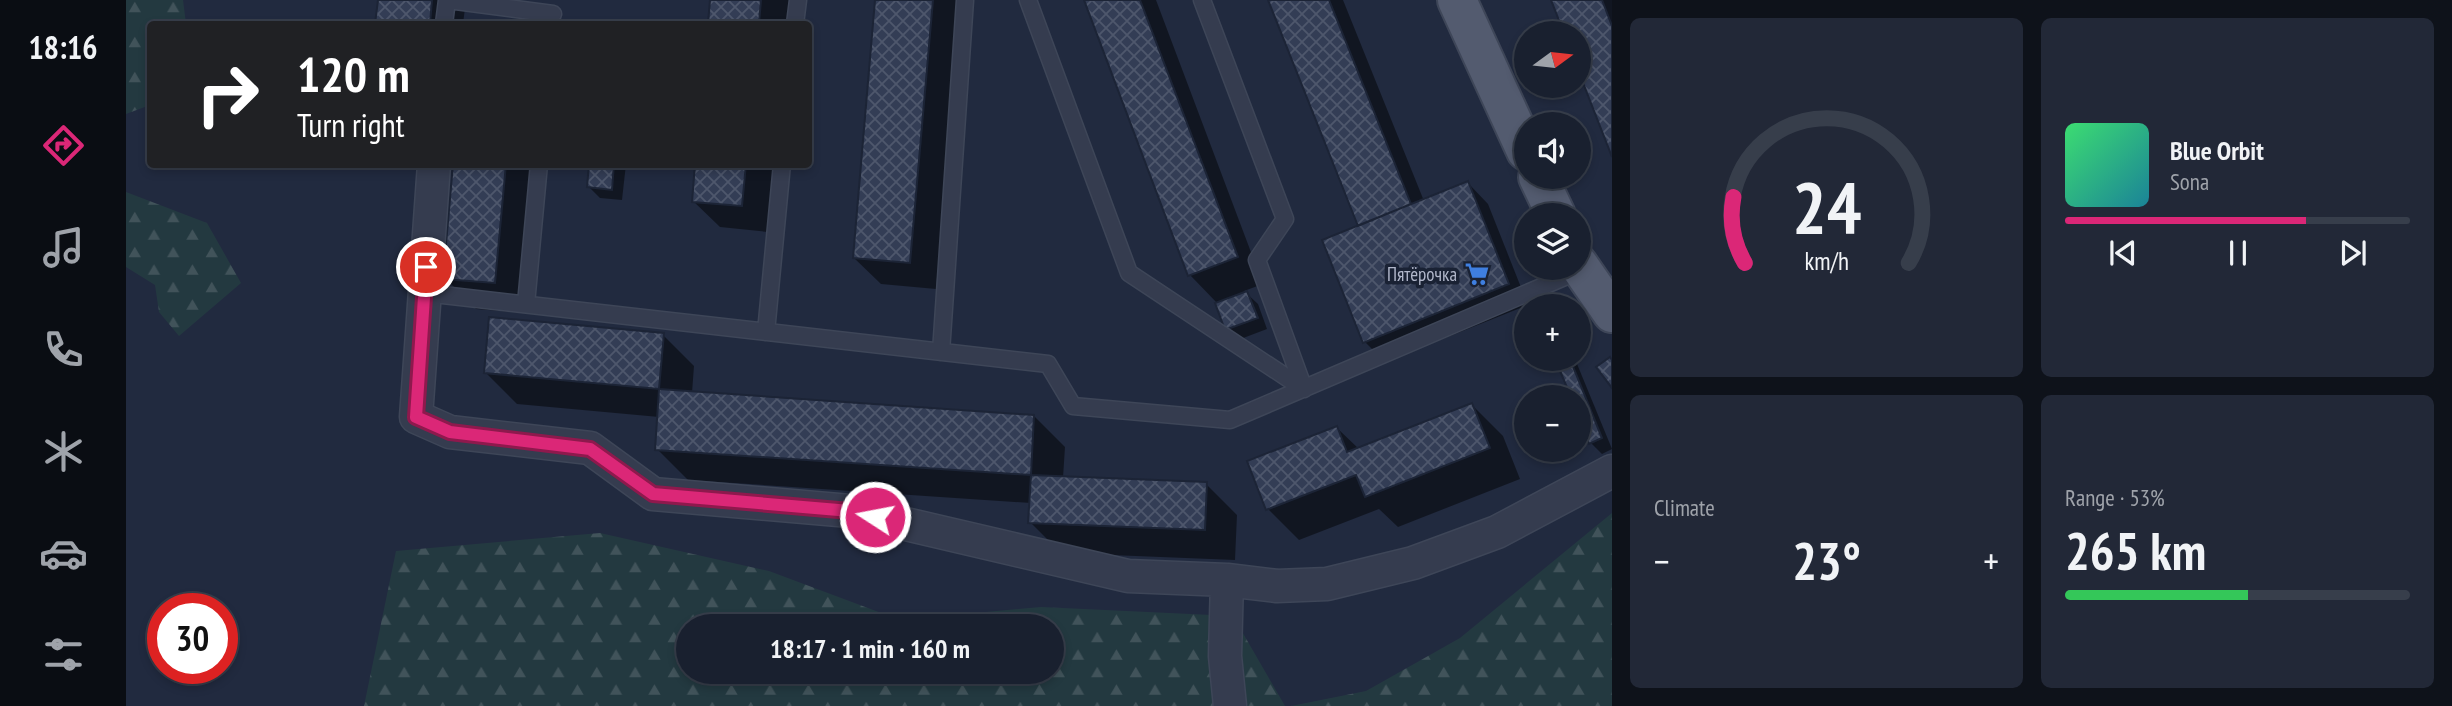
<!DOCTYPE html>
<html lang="en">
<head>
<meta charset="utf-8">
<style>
	:root { --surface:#19202f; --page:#222837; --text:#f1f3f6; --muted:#9fa3aa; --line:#373e4b; --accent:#db2777 }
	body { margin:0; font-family:"PT Sans Narrow",sans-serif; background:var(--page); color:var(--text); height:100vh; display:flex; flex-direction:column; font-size:26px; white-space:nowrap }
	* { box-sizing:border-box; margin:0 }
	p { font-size:23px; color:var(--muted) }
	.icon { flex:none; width:38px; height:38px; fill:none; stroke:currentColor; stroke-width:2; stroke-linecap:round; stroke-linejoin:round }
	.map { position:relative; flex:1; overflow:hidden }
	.side { display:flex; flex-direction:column; gap:18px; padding:18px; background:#0e121a; width:840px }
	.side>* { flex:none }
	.hud { position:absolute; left:21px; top:21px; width:665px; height:147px; border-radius:7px; box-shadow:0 4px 10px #0003,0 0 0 2px var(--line); background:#202124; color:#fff; overflow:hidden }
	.needle { width:46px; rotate:75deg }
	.fabs { position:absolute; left:1388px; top:21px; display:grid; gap:14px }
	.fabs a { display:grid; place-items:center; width:77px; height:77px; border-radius:50%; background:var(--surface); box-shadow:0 4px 10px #0003,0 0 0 2px var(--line); font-size:35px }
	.speed { position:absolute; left:21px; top:593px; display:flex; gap:14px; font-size:35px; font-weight:700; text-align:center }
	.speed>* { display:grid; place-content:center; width:91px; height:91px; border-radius:50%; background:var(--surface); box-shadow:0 4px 10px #0003,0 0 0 2px var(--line); line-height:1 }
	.speed .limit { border:10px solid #d22; background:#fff; color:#111 }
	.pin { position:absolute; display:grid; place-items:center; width:60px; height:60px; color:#fff; margin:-30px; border:4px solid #fff; border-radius:50%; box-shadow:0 2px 7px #0007 }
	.me { position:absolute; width:77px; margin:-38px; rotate:281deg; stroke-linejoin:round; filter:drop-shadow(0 0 5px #0008) }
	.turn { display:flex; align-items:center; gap:24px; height:147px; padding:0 35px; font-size:32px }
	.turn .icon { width:91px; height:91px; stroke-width:2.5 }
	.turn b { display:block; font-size:49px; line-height:60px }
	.big { font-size:52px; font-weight:800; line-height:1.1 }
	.side .tile { flex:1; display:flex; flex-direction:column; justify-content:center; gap:10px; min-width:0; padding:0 24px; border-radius:10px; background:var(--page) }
	.side .dial { align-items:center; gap:0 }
	.dial svg { height:182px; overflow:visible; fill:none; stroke:var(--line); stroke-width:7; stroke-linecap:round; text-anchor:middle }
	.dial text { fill:var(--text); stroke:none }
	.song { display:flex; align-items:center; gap:21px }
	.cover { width:84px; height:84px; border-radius:10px; background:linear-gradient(135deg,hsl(140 70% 55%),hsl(190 70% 35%)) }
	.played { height:7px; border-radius:4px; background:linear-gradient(90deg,var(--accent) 70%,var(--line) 70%) }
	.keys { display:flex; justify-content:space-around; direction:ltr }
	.heat { display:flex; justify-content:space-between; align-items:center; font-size:38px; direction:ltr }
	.charge { height:10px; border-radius:5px; background:linear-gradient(90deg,#34c759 53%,var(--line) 0) }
	.side .tiles { flex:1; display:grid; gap:18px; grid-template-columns:repeat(2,1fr) }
	.trip { position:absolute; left:550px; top:614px; width:388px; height:70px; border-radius:35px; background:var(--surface); box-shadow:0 4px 10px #0003,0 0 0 2px var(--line); font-weight:800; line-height:70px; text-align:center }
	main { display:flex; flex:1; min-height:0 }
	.dock { display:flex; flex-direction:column; width:126px; justify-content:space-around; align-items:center; background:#0a0d13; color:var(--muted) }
	.dock .icon { width:49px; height:49px }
	.dock .active { color:var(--accent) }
	.dock b { font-size:32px; color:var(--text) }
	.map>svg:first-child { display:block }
	.forest { fill:url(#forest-firs); fill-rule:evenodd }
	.shadow { fill:#0007 }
	.building { fill:url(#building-cross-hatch); stroke:#1c2436; stroke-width:2 }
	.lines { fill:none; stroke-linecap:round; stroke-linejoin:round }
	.service-casing { stroke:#3e4658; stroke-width:19 }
	.minor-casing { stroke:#3e4658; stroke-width:35 }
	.primary-casing { stroke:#3e4658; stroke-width:42 }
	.service { stroke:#353c4f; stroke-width:16 }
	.minor { stroke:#353c4f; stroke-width:32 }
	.primary { stroke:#535b6f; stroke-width:38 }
	.route-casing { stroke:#8e194d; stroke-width:18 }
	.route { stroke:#db2777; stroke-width:12 }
	.labels { text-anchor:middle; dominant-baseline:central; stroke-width:7; stroke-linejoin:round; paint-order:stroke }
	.poi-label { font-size:19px; fill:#b1b7ca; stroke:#1a2234; text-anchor:end }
</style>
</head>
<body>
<main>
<nav class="dock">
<b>18:16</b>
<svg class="icon active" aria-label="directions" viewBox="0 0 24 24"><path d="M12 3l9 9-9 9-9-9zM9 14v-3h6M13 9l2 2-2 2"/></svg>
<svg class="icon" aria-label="music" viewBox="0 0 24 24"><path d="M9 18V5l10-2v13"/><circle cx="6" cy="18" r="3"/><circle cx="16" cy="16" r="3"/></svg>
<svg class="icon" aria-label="phone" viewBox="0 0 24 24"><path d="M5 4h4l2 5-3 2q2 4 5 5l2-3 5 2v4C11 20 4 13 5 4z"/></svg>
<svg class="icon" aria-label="climate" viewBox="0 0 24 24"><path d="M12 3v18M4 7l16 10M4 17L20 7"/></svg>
<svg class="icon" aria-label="car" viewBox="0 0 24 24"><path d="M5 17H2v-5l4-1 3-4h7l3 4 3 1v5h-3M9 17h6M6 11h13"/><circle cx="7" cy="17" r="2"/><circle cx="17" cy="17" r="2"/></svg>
<svg class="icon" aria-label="filters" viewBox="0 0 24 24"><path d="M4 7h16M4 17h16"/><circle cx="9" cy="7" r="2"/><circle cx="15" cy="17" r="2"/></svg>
</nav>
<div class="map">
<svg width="1486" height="706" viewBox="0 0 1486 706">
	<defs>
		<pattern id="forest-firs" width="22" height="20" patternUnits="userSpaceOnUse" patternTransform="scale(1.75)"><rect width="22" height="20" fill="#233940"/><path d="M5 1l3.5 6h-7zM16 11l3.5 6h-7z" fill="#41535a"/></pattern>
		<pattern id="building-cross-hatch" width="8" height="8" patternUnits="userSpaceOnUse" patternTransform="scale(1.75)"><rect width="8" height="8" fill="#333d55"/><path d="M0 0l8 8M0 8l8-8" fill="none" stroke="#4e576c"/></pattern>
	</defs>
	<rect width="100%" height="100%" fill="#212a3f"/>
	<path class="forest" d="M0 0H57L60 24H24V105L0 114Z
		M0 192 81 223 115 283 53 336 33 312 29 285 0 267Z
		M1486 513V706H1165L1240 691 1334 638Z
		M474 533 643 571 774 620 915 607 1107 616 1159 706H238L270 551ZM562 626H926V672H562Z"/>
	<path class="shadow" d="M254 0H340L337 24H251Z
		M586 0H663L661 24H584Z
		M751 0H835L810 289 755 284 728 258Z
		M960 0H1030L1137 284 1118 291 1132 304 1141 329 1112 340 1101 329 1092 304 1064 275Z
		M1143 0H1217L1298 201 1342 183 1362 204 1402 305 1259 362 1239 342 1235 226Z
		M1427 0H1486V152L1452 33H1440Z
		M329 164H413L400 313 350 309 319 278Z
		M465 164H500L496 200 474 198 463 187Z
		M571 164H648L642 232 594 227 567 201Z
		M537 335 568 366 566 393 908 416 939 447 937 478 1080 484 1111 515 1109 560 935 553 904 522 905 503 562 480 531 449 533 417 391 404 360 373Z
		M1431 359H1449L1486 449 1476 454 1465 443 1452 397H1446Z
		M1346 405 1377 436 1394 479 1272 527 1253 509 1173 540 1142 509 1211 428 1233 449Z"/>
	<path class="building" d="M252 0H306L304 24H249Z
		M584 0H635L633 24H582Z
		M749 0H807L784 263 727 258Z
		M958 0H1014L1112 257 1062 276Z
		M1142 0H1203L1285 204 1232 226Z
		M1425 0H1476L1486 26V157L1452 70V33H1438Z
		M327 164H380L369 283 317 279Z
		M463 164H488L486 190 461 187Z
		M569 164H620L616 206 566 202Z
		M1342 181 1383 284 1237 343 1196 240Z
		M1121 291 1132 318 1099 330 1089 303Z
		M363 317 538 333 533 389 358 373Z
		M1484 357 1486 360V388L1470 367Z
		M1429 359H1444L1476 438 1463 444 1452 417V397H1445Z
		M533 389 908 415 905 475 529 450Z
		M1346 403 1364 448 1239 497 1230 475 1140 510 1121 461 1211 426 1221 452Z
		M905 475 1081 482 1079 530 902 523Z"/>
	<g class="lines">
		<g class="service-casing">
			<path id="service" d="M322 0 427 14
				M902 0 1003 273 1178 389
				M1076 0 1159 219 1131 260 1178 389
				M318 24 321 0
				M669 24 672 0
				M299 293 922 364 947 406 1104 420 1455 270
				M400 304 413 164
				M640 332 656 164
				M815 352 839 0"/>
		</g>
		<g class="minor-casing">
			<path id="minor" d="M308 164 290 417 324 432 464 448 527 494 724 511 1002 576 1101 580 1151 586 1201 584 1287 563 1371 532 1486 471
				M1101 580 1099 656 1104 706"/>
		</g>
		<g class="primary-casing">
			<path id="primary" d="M1331 0 1400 151
				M1412 177 1430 215
				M1452 264 1486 313"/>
		</g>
		<use href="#service" class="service"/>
		<use href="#minor" class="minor"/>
		<use href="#primary" class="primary"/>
	</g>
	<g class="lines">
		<g class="route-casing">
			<path id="route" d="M300 267 290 417 324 432 464 449 527 494 724 511 749 517"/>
		</g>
		<use href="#route" class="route"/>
	</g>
	<defs>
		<g id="supermarket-bare" transform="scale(1.89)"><path d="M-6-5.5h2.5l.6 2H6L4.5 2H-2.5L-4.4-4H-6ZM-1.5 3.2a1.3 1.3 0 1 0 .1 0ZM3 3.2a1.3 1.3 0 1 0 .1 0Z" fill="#3f7fe0" stroke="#1a2234" stroke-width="2.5" paint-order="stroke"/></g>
	</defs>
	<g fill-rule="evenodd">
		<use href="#supermarket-bare" x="1351" y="274"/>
	</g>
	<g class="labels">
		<g class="poi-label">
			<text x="1331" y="274">Пятёрочка</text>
		</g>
	</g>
</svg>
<div class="fabs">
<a><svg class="needle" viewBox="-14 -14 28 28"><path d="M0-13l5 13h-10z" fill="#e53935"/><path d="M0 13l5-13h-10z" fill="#9fa3aa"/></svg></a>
<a><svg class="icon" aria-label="sound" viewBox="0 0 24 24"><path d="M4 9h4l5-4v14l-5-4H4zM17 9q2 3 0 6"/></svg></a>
<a><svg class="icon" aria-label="layers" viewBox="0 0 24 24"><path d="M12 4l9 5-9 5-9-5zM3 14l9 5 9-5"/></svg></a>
<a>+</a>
<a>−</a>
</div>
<div class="speed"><div class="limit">30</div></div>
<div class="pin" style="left:300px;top:267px;background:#d93025"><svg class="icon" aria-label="arrive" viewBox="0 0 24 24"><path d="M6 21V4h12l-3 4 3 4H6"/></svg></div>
<svg class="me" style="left:749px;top:517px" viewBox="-20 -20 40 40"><circle r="17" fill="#db2777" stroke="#fff" stroke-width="3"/><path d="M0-11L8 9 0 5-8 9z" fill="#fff"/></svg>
<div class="trip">18:17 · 1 min · 160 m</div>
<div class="hud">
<div class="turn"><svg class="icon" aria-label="right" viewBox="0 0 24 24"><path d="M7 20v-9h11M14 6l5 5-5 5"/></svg><div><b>120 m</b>Turn right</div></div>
</div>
</div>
<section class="side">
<div class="tiles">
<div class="tile dial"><svg viewBox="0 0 100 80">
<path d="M14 69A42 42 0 1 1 86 69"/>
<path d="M14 69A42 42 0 0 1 9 40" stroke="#db2777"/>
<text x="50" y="56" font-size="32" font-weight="700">24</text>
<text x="50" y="72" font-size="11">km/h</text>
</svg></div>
<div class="tile">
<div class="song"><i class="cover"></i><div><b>Blue Orbit</b><p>Sona</p></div></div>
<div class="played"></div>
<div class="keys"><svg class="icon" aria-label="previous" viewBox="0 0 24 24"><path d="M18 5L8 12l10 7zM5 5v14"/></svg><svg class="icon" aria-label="pause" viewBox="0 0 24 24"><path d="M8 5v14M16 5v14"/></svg><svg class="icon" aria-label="next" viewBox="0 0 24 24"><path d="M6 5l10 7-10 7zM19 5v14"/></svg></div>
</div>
<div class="tile"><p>Climate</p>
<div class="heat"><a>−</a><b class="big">23°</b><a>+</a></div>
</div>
<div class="tile"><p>Range · 53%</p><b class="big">265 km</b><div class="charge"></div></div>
</div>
</section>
</main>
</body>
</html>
